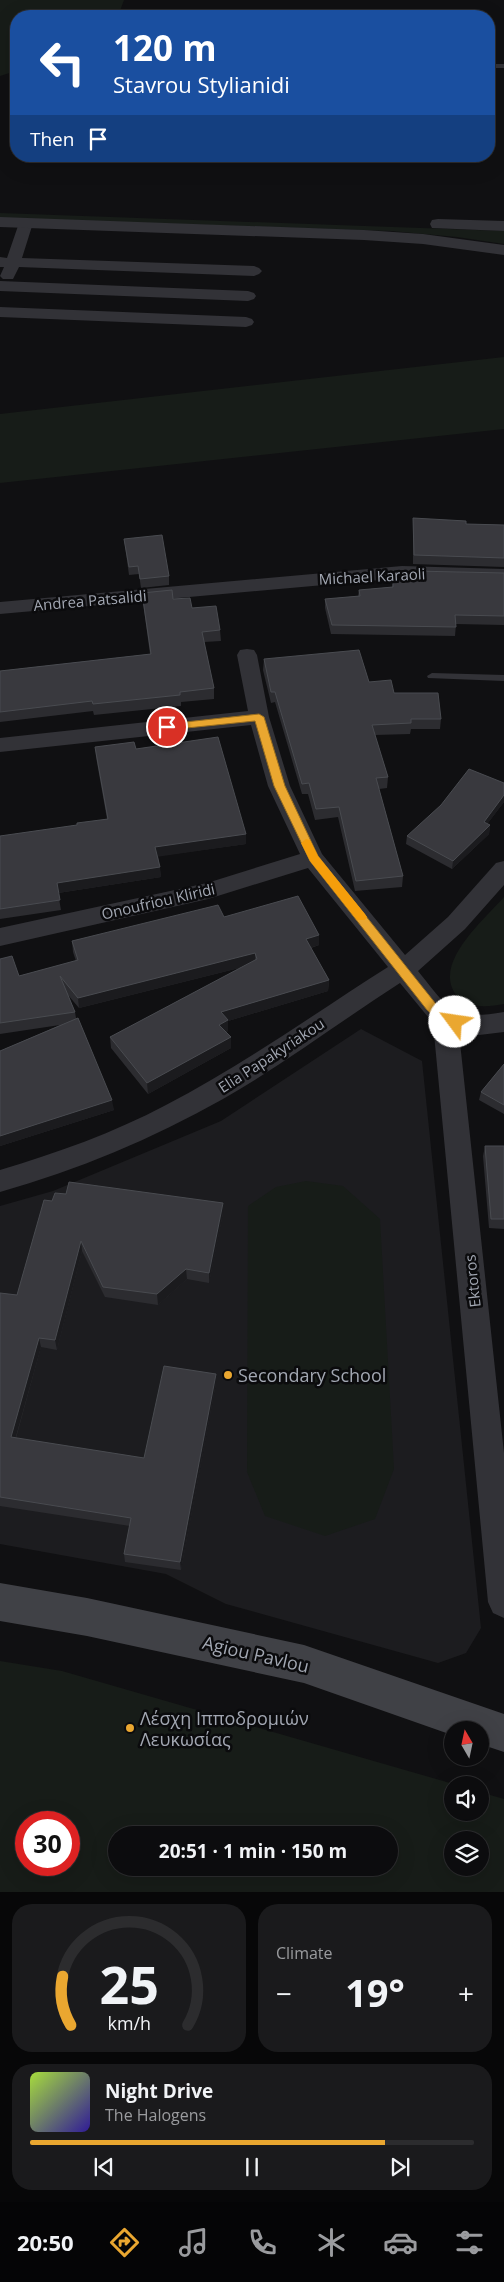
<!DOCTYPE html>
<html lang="en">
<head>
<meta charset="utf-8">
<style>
	:root { --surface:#0c0c0e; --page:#1a1a1c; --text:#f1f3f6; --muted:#9a9b9e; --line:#2c2c2e; --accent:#eaa730 }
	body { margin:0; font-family:"Open Sans",sans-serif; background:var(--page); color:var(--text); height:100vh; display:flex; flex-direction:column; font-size:19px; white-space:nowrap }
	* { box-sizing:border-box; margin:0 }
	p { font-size:16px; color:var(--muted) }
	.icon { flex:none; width:28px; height:28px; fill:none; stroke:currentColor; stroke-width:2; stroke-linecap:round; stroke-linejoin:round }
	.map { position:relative; height:1892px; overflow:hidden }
	.drawer { display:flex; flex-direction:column; gap:12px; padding:12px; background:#070708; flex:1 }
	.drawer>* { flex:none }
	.guide { position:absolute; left:10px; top:10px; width:485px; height:152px; border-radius:20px; box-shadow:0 5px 20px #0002,0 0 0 1px var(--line); background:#1a4fa0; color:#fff; overflow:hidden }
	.needle { width:32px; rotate:351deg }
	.fabs { position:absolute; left:444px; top:1721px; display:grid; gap:10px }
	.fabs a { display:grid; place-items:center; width:45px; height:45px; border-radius:50%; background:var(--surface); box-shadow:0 5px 20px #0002,0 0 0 1px var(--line); font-size:25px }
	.speed { position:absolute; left:15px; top:1811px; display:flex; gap:10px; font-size:25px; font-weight:700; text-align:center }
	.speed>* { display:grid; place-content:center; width:65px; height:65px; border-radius:50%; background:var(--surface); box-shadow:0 5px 20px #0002,0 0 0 1px var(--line); line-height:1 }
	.speed .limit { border:8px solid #d22; background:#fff; color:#111 }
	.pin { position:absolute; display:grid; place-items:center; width:42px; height:42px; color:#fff; margin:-21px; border:2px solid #fff; border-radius:50%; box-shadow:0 1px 5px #0007 }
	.me { position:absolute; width:55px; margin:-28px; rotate:301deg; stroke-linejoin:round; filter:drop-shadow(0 0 4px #0008) }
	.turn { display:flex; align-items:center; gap:18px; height:105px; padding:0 20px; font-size:22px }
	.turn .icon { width:65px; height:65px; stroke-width:2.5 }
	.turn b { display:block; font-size:35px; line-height:42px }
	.then { display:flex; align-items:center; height:48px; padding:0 20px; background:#0003; gap:10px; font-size:19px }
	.big { font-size:38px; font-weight:700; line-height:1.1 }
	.drawer .tile { flex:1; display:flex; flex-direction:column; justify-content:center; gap:8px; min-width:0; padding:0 18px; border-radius:20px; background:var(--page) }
	.drawer .dial { align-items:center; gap:0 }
	.dial svg { height:130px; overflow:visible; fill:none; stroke:var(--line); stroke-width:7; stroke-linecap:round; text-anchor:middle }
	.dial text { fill:var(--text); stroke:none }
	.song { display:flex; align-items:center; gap:15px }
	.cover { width:60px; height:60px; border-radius:8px; background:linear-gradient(135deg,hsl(80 70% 55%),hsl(250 70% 35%)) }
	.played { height:5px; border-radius:2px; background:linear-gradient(90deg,var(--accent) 80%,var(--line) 80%) }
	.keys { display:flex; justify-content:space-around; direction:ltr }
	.heat { display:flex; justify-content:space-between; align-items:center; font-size:28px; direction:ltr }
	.drawer .tiles { flex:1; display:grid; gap:12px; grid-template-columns:1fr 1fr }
	.tile:last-child { grid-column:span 2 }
	.trip { position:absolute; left:108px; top:1826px; width:290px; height:50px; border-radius:25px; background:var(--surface); box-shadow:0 5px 20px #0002,0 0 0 1px var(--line); font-weight:700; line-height:50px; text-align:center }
	.menu { display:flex; height:80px; justify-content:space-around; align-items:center; background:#050506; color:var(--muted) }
	.menu .icon { width:35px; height:35px }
	.menu .on { color:var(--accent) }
	.menu b { font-size:22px; color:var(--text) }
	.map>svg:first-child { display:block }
	.built { fill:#1c1c1f }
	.green { fill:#171c18; fill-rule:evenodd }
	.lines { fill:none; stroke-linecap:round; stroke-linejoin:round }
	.service { fill:#323237; fill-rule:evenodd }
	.minor { fill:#323237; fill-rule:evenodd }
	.tertiary { fill:#323237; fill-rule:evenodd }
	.secondary { fill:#404146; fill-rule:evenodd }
	.wall { fill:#2c2c30 }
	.shaded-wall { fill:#1b1b1e }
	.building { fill:#39393e; stroke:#494b50 }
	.route { fill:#eaa730; stroke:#986d1f }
	.slow { fill:#f59e0b }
	.poi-dot { fill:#eaa730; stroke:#0b0b0d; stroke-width:2 }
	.labels { text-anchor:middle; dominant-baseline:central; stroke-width:5; stroke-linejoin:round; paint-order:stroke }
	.street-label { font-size:15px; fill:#a2a7b2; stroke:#0b0b0d }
	.near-poi-label { font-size:18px; fill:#a2a7b2; stroke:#0b0b0d; text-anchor:start }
	.near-street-label { font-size:18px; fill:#a2a7b2; stroke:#0b0b0d }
</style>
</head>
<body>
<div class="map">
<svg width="504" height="1892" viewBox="0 0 504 1892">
	<rect width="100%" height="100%" fill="#101012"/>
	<path class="built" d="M361 1029 422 1061 481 1628 466 1653 438 1663 226 1604 166 1574 0 1544V1206L53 1191 221 1121Z"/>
	<path class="green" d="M0 0H124L118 16H16V71L0 76Z
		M0 213 504 231V244L457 237 391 231 0 218Z
		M504 357V429L0 483V414Z
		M504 897V1004C489 1007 467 1009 457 996 431 964 484 920 504 897Z
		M306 1181 343 1186 380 1219 394 1469 375 1519 325 1536 265 1516 247 1472 248 1206 276 1187Z
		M0 1661 62 1671 457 1785H452V1812H480V1792L504 1799V1892H0ZM26 1822H69V1865H26ZM116 1835H389V1868H116ZM452 1840H480V1868H452Z"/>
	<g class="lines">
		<path class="service" d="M489 64H504V68H489Z
			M432 673 504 675V681L428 678 427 676Z"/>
		<path class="minor" d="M26 219 33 223 22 258 254 266 259 268 262 271 259 274 254 276 19 267 13 279H3L0 276 4 267H0V257L7 258 19 223Z
			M0 281 248 291 254 293 256 296 254 299 248 301 0 291Z
			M0 307 246 317 252 319 254 322 252 325 246 327 0 317Z
			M402 566 504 569V581L402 578 0 614V602Z
			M247 649 254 650 257 655 269 717 290 786 322 854 405 955 448 917 496 863 504 861V885L465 929 418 971C449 1009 451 1021 504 1012V1032L479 1035 459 1033 504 1453V1618L493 1613 488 1602 433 1023 400 983C341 1021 284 1064 223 1099 152 1139 78 1170 0 1192V1170C57 1153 113 1133 166 1105 243 1065 314 1014 388 967L308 868 208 899 0 946V928L207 883 300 854 268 786 251 725 0 752V738L248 711 237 655 240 650Z"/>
		<path class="tertiary" d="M0 217 364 230 423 234 504 245V255L423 244 364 240 0 227Z
			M438 219 504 221V231L432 228 430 224 432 220Z"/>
		<path class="secondary" d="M0 1583 87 1598 304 1645 504 1714V1752L480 1744V1730H452V1735L304 1683 87 1636 0 1621Z"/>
	</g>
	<path class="wall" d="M413 518 466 524 504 525V567L413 564Z
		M124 539 169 576V585L141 588 139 574 129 575Z
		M414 571 504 573V625L456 624 455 636 331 634 325 608V599L358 596 359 590 392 587 393 580H413Z
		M142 593 173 599 192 608 220 630 221 641 204 642 214 688V699L181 702V706L94 715 93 711 0 722V671L150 654 143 603Z
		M264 659 369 682 394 693 441 719 440 729H411L410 734 375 735 388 777 387 788 379 789 403 876 402 887 355 891 338 817 315 820 308 794H302L275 702 271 703 263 670Z
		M95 747 136 749 246 834V844L158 856 161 877 58 893 61 910 0 919V836L77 825 107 819 96 757Z
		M504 783V802L487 824 490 825 489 834 452 869 406 844 407 836Z
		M224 917 319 945 311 948 329 980 328 991 228 1021V1031L226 1032 231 1037V1048L148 1094 111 1048 110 1037 243 967 79 1008 68 995 75 1012 76 1018 114 1110 0 1146V1051L60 1025 0 1034V959L19 976 76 961 73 952 72 941Z
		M504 1064V1114L479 1100 481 1092Z
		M485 1146H504V1229L489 1228 483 1156Z
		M52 1201 223 1213 209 1283 187 1279 158 1305 105 1297 82 1251 57 1350 41 1347 16 1438 144 1458 216 1383 181 1570 125 1562 124 1554 130 1526 0 1506V1293L17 1295Z"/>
	<path class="shaded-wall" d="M504 795V802L482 831 484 822Z
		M490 825 489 834 452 869 453 861Z
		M246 834V844L156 857 155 847Z
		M160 867 161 877 58 893 57 883Z
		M319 935V945L306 949V939Z
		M255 953V964L79 1008 78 998Z
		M329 980 328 991 228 1021V1031L220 1035 219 1025 221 1012Z
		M231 1037V1048L148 1094 147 1083Z
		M112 1100 114 1110 0 1146V1136Z
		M223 1203V1213L209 1283V1273Z
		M81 1241 82 1251 57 1350 55 1340Z
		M186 1269 187 1279 158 1305 157 1294Z
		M39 1338 41 1347 13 1447 11 1437Z
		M216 1374V1383L181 1570 180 1562Z"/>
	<path class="building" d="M413 518 466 521V524L504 525V558L414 555Z
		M162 535 169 576 140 579 138 566 129 567 124 539Z
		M414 571 504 573V616L455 615 456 627 332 625 325 599 360 596 359 590 393 587V580H414Z
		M172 590 173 599 190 598 192 608 216 606 220 630 202 632 214 688 180 692V695L93 704 92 701 0 712V671L151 654 142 593Z
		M359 650 369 682 391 680 394 693H438L441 719H411V723L372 725 388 777 376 778 403 876 356 881 339 807 316 809 309 783 302 784 275 692H271L264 659Z
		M218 737 246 834 155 847 160 867 57 883 60 900 0 909V836L77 825V823L108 819 95 747 134 742 136 749Z
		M469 769 504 783V795L484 822 490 825 453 861 407 836 441 805Z
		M298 896 319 935 306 939 329 980 221 1012 228 1020 219 1025 231 1037 147 1083 110 1037 257 959 255 953 78 998 60 976 75 1012 0 1023V959L12 956 19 976 78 960 72 941 218 905 224 917Z
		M78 1018 112 1100 0 1136V1051Z
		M504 1064V1105L481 1092Z
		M485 1146H504V1219H491Z
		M69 1182 223 1203 209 1273 186 1269 157 1294 103 1287 81 1241 55 1340 39 1338 11 1437 144 1458 164 1366 216 1374 180 1562 124 1554 131 1518 0 1497V1293L17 1295 44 1200 52 1201 55 1193 66 1194Z"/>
	<path class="route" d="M259 714 264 717 285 786 318 856 436 1004 449 1016 459 1019 461 1022 459 1025C446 1030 436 1018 427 1010L310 861 274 786 255 721 167 730 162 727 167 724Z"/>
	<path class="slow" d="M306 839 310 840 318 856 365 914 367 917 365 920H357L310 861 301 843Z"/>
	<g class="poi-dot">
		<circle cx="228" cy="1375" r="5"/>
		<circle cx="130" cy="1728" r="5"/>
	</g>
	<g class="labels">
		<g class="street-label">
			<text transform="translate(372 576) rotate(-3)">Michael Karaoli</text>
			<text transform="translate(90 600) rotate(-5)">Andrea Patsalidi</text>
			<text transform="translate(158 901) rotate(-13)">Onoufriou Kliridi</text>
			<text transform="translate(271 1055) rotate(-33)">Elia Papakyriakou</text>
			<text transform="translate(472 1281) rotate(-96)">Ektoros</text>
		</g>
		<g class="near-poi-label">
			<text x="238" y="1375">Secondary School</text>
			<text x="140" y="1718">Λέσχη Ιπποδρομιών<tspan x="140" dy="21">Λευκωσίας</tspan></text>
		</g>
		<g class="near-street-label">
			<text transform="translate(256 1654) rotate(13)">Agiou Pavlou</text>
		</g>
	</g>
</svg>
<div class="fabs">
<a><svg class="needle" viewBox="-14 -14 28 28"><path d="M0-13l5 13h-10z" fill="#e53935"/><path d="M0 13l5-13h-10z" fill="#9a9b9e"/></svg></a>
<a><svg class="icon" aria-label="sound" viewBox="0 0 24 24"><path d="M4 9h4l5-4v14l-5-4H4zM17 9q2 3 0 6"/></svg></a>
<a><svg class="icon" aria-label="layers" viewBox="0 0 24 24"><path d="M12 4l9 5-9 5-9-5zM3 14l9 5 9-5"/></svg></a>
</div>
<div class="speed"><div class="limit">30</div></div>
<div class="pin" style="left:167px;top:727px;background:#d93025"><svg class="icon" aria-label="arrive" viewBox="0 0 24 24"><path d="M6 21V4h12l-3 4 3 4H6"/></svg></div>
<svg class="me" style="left:455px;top:1022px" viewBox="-20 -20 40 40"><circle r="19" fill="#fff"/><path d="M0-13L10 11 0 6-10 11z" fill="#eaa730"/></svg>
<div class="trip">20:51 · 1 min · 150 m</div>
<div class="guide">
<div class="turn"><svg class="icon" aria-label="left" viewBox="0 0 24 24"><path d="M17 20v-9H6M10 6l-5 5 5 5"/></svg><div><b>120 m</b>Stavrou Stylianidi</div></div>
<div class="then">Then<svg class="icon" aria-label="arrive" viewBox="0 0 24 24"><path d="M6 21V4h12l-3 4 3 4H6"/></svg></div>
</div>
</div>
<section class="drawer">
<div class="tiles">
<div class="tile dial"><svg viewBox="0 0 100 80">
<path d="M14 69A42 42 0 1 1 86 69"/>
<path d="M14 69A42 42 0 0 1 9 39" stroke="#eaa730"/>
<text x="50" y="56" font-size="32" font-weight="700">25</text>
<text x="50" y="72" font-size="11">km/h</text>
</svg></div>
<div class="tile"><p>Climate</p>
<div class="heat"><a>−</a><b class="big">19°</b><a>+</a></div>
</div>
<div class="tile">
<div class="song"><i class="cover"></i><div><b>Night Drive</b><p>The Halogens</p></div></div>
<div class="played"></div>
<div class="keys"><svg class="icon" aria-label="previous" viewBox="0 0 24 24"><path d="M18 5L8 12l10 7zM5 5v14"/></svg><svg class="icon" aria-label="pause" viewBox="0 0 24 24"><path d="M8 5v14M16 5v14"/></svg><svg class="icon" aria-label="next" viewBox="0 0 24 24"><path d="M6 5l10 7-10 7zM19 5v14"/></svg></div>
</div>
</div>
</section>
<nav class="menu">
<b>20:50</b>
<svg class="icon on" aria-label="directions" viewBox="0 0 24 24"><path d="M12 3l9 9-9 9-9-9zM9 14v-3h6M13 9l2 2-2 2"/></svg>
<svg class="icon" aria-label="music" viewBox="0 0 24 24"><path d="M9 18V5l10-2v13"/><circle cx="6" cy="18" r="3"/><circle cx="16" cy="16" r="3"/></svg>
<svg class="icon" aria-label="phone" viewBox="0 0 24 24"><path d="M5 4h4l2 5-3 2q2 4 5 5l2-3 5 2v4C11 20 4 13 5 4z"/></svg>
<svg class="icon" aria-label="climate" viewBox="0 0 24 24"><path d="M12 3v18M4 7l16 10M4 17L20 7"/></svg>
<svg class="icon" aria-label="car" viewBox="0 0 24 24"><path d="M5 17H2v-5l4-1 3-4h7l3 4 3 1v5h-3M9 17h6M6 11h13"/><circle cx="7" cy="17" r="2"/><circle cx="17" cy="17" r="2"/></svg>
<svg class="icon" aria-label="filters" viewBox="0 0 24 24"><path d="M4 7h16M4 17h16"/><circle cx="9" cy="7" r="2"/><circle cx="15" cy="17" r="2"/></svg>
</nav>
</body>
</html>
